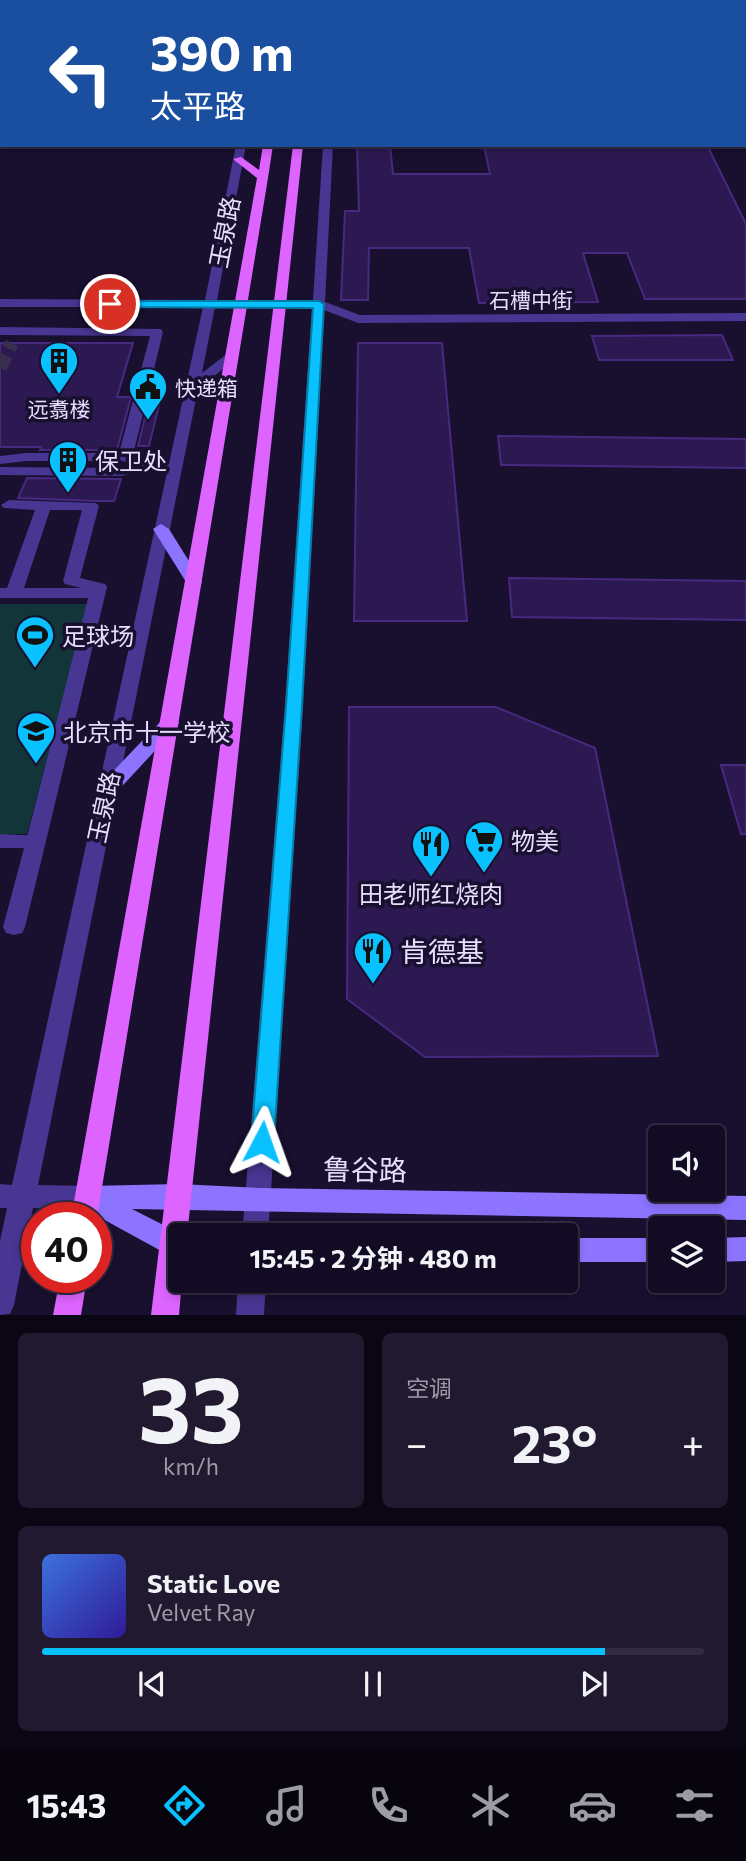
<!DOCTYPE html>
<html lang="zh">
<head>
<meta charset="utf-8">
<style>
	:root { --surface:#130b23; --page:#201930; --text:#f1f3f6; --muted:#9d9ba6; --line:#322b41; --accent:#09c1ff }
	body { margin:0; font-family:Commissioner,"Noto Sans SC",sans-serif; background:var(--page); color:var(--text); height:100vh; display:flex; flex-direction:column; font-size:26px; white-space:nowrap }
	* { box-sizing:border-box; margin:0 }
	p { font-size:23px; color:var(--muted) }
	.icon { flex:none; width:38px; height:38px; fill:none; stroke:currentColor; stroke-width:2; stroke-linecap:round; stroke-linejoin:round }
	.map { position:relative; height:1315px; overflow:hidden }
	.side { display:flex; flex-direction:column; gap:18px; padding:18px; background:#0a0613; flex:1 }
	.side>* { flex:none }
	.hud { position:absolute; left:0px; top:0px; width:747px; height:147px; box-shadow:0 4px 10px #0003,0 0 0 2px var(--line); background:#1a4fa0; color:#fff; overflow:hidden }
	.controls { position:absolute; left:648px; top:1125px; display:grid; gap:14px }
	.controls a { display:grid; place-items:center; width:77px; height:77px; border-radius:7px; background:var(--surface); box-shadow:0 4px 10px #0003,0 0 0 2px var(--line); font-size:35px }
	.speed { position:absolute; left:21px; top:1202px; display:flex; gap:14px; font-size:35px; font-weight:700; text-align:center }
	.speed>* { display:grid; place-content:center; width:91px; height:91px; border-radius:50%; background:var(--surface); box-shadow:0 4px 10px #0003,0 0 0 2px var(--line); line-height:1 }
	.speed .limit { border:10px solid #d22; background:#fff; color:#111 }
	.pin { position:absolute; display:grid; place-items:center; width:60px; height:60px; color:#fff; margin:-30px; border:4px solid #fff; border-radius:50%; box-shadow:0 2px 7px #0007 }
	.me { position:absolute; width:77px; margin:-38px; rotate:4deg; stroke-linejoin:round; filter:drop-shadow(0 0 5px #0008) }
	.turn { display:flex; align-items:center; gap:24px; height:147px; padding:0 35px; font-size:32px }
	.turn .icon { width:91px; height:91px; stroke-width:2.5 }
	.turn b { display:block; font-size:49px; line-height:60px }
	.big { font-size:52px; font-weight:700; line-height:1.1 }
	.side .tile { flex:1; display:flex; flex-direction:column; justify-content:center; gap:10px; min-width:0; padding:0 24px; border-radius:10px; background:var(--page) }
	.side .dial { align-items:center; gap:0 }
	.dial b { font-size:91px; line-height:1 }
	.song { display:flex; align-items:center; gap:21px }
	.cover { width:84px; height:84px; border-radius:10px; background:linear-gradient(135deg,hsl(220 70% 55%),hsl(250 70% 35%)) }
	.played { height:7px; border-radius:4px; background:linear-gradient(90deg,var(--accent) 85%,var(--line) 85%) }
	.keys { display:flex; justify-content:space-around; direction:ltr }
	.heat { display:flex; justify-content:space-between; align-items:center; font-size:38px; direction:ltr }
	.side .tiles { flex:1; display:grid; gap:18px; grid-template-columns:1fr 1fr }
	.tile:last-child { grid-column:span 2 }
	.trip { position:absolute; left:168px; top:1223px; width:410px; height:70px; border-radius:7px; background:var(--surface); box-shadow:0 4px 10px #0003,0 0 0 2px var(--line); font-weight:700; line-height:70px; text-align:center }
	.tab-bar { display:flex; height:112px; justify-content:space-around; align-items:center; background:#08040e; color:var(--muted) }
	.tab-bar .icon { width:49px; height:49px }
	.tab-bar .current { color:var(--accent) }
	.tab-bar b { font-size:32px; color:var(--text) }
	.map>svg:first-child { display:block }
	.green { fill:#113539 }
	.lines { fill:none; stroke-linecap:round; stroke-linejoin:round }
	.river { fill:#051551; fill-rule:evenodd }
	.building { fill:#2d1952; stroke:#472980; stroke-width:2 }
	.minor-tunnel { stroke:#382e4e; stroke-width:14; stroke-dasharray:14 7; stroke-linecap:butt }
	.pedestrian { fill:#473692; fill-rule:evenodd }
	.minor { fill:#473692; fill-rule:evenodd }
	.tertiary { fill:#473692; fill-rule:evenodd }
	.secondary { fill:#8c74ff; fill-rule:evenodd }
	.primary { fill:#dd64ff; fill-rule:evenodd }
	.trunk { fill:#ee5ec6; fill-rule:evenodd }
	.route { fill:#09c1ff; stroke:#067da6; stroke-width:2 }
	.labels { text-anchor:middle; dominant-baseline:central; stroke-width:7; stroke-linejoin:round; paint-order:stroke }
	.far-street-label { font-size:21px; fill:#e6ddff; stroke:#190f2f }
	.far-poi-label { font-size:21px; fill:#e6ddff; stroke:#190f2f; text-anchor:start }
	.street-label { font-size:24px; fill:#e6ddff; stroke:#190f2f }
	.poi-label { font-size:24px; fill:#e6ddff; stroke:#190f2f; text-anchor:start }
	.near-poi-label { font-size:28px; fill:#e6ddff; stroke:#190f2f; text-anchor:start }
	.near-street-label { font-size:28px; fill:#e6ddff; stroke:#190f2f }
</style>
</head>
<body>
<div class="map">
<svg width="746" height="1315" viewBox="0 0 746 1315">
	<rect width="100%" height="100%" fill="#190f2f"/>
	<path class="green" d="M0 604H88L27 834H0Z"/>
	<g class="lines">
		<path class="river" d="M0 16H2V28H0Z"/>
	</g>
	<path class="building" d="M357 145H390L393 174H490L484 146 707 145 746 224V299H645L627 253H583L598 302 479 303 469 248H369L368 300H341L345 211H359Z
		M722 335 733 360H599L592 336Z
		M0 343H133L117 397H131L117 450H40L41 447H0Z
		M358 343H442L467 621H354Z
		M150 397H161L149 446H138Z
		M498 436 746 439V468L501 465Z
		M27 478 121 479 114 501H97L18 498Z
		M509 578 746 581V620L512 617Z
		M349 707H496L595 748 658 1056 425 1057 347 999Z
		M721 765H746V834H741Z"/>
	<g class="lines">
		<path class="minor-tunnel" d="M0 368 12 343"/>
		<path class="pedestrian" d="M0 834 43 836 46 841 25 927 22 933 14 935 6 933 3 927 24 848H0Z"/>
		<path class="minor" d="M0 327 161 329 163 332 133 455 147 461 180 463 182 466 180 469H146L122 476 0 475V467L121 468 131 465 123 461H26L0 464V456L26 453H119L150 336 0 335Z
			M9 500 96 503 99 506 80 578 105 584 107 587 46 841 43 846 36 848 29 846 26 841 88 598H0V588H7L35 510 4 508 1 505ZM50 510H82L63 581 65 584 81 588H24Z"/>
		<path class="tertiary" d="M275 0H283V2H275Z
			M331 0H339V2H331Z
			M0 37H2V41H0Z
			M0 58H2V64H0Z
			M236 145H246L217 300H313L323 145H333L325 302 360 315 746 313V321L358 323 324 310 303 706 268 1236H242L285 706 312 308 215 307 202 373 228 353 233 352 239 356 198 389 38 1185 88 1186 97 1190 101 1198 97 1206 88 1210 33 1208 14 1305 10 1314 0 1315V1241L7 1208H0V1184L12 1185 203 307H0V299L205 300Z
			M238 1281H266L264 1315H236Z"/>
		<path class="secondary" d="M161 524 169 529 202 582 200 585H188L186 582 153 529Z
			M170 717 177 719 179 723 177 727 113 796H99L96 791 99 786 163 719Z
			M179 1184 259 1188 746 1196V1220L132 1209 185 1236H180V1258H174L79 1206 75 1198 79 1190 88 1186Z
			M746 1237V1261L712 1262V1238Z
			M565 1238H660V1262H565Z"/>
		<path class="primary" d="M293 0H301L292 2Z
			M315 0H323V2H315Z
			M263 145H273L268 178 97 1218H71L257 178 233 159 241 157 259 170Z
			M293 145H303L187 1236H180V1281H182L179 1315H151Z
			M60 1278H87L81 1315H53Z"/>
		<path class="trunk" d="M0 43H2V49H0Z"/>
	</g>
	<path class="route" d="M107 301H319L324 304 302 706 274 1142 270 1149 262 1152 254 1149 251 1142 286 706 313 308 110 307 105 304Z"/>
	<defs>
		<g id="building-pin" transform="scale(2.0125)"><path d="M0 17L-7.5 6A9.5 9.5 0 1 1 7.5 6Z" fill="#09c1ff" stroke="#190f2f"/><path d="M-4-6H4V6H1V3H-1V6H-4ZM-2.5-4.3h1.7v1.8h-1.7ZM.8-4.3h1.7v1.8H.8ZM-2.5-1h1.7V.8h-1.7ZM.8-1h1.7V.8H.8Z" fill="#111"/></g>
		<g id="civic-pin" transform="scale(2.0125)"><path d="M0 17L-7.5 6A9.5 9.5 0 1 1 7.5 6Z" fill="#09c1ff" stroke="#190f2f"/><path d="M-.6-6.5H3V-4.5H.6V-3L4-1V1h2V6H-6V1h2V-1L-.6-3ZM-1.2 2.5V6h2.4V2.5Z" fill="#111"/></g>
		<g id="stadium-pin" transform="scale(2.0125)"><path d="M0 17L-7.5 6A9.5 9.5 0 1 1 7.5 6Z" fill="#09c1ff" stroke="#190f2f"/><path d="M0-5a6.5 5 0 1 0 0 10a6.5 5 0 1 0 0-10ZM-3.5-1.8h7v3.6h-7Z" fill="#111"/></g>
		<g id="school-pin" transform="scale(2.0125)"><path d="M0 17L-7.5 6A9.5 9.5 0 1 1 7.5 6Z" fill="#09c1ff" stroke="#190f2f"/><path d="M0-5L7-2L0 1L-7-2ZM-4 1L0 2.5L4 1V4Q0 6-4 4Z" fill="#111"/></g>
		<g id="supermarket-pin" transform="scale(2.0125)"><path d="M0 17L-7.5 6A9.5 9.5 0 1 1 7.5 6Z" fill="#09c1ff" stroke="#190f2f"/><path d="M-6-5.5h2.5l.6 2H6L4.5 2H-2.5L-4.4-4H-6ZM-1.5 3.2a1.3 1.3 0 1 0 .1 0ZM3 3.2a1.3 1.3 0 1 0 .1 0Z" fill="#111"/></g>
		<g id="restaurant-pin" transform="scale(2.0125)"><path d="M0 17L-7.5 6A9.5 9.5 0 1 1 7.5 6Z" fill="#09c1ff" stroke="#190f2f"/><path d="M-5-6h1v4h1v-4h1v4h1v-4h1v5L-1.5 .5V6h-2V.5L-5-1ZM5-6V6H3V1.5H1.5Q1.5-4 5-6Z" fill="#111"/></g>
	</defs>
	<g fill-rule="evenodd">
		<use href="#building-pin" x="59" y="361"/>
		<use href="#civic-pin" x="148" y="387"/>
		<use href="#building-pin" x="68" y="460"/>
		<use href="#stadium-pin" x="35" y="635"/>
		<use href="#school-pin" x="36" y="731"/>
		<use href="#supermarket-pin" x="484" y="840"/>
		<use href="#restaurant-pin" x="431" y="844"/>
		<use href="#restaurant-pin" x="373" y="951"/>
	</g>
	<g class="labels">
		<g class="far-street-label">
			<text x="531" y="299">石槽中街</text>
		</g>
		<g class="far-poi-label">
			<text x="175" y="387">快递箱</text>
			<text x="59" y="408" text-anchor="middle">远翥楼</text>
		</g>
		<g class="street-label">
			<text transform="translate(224 232) rotate(-79)">玉泉路</text>
			<text transform="translate(103 807) rotate(-78)">玉泉路</text>
		</g>
		<g class="poi-label">
			<text x="95" y="460">保卫处</text>
			<text x="62" y="635">足球场</text>
			<text x="63" y="731">北京市十一学校</text>
			<text x="511" y="840">物美</text>
			<text x="431" y="893" text-anchor="middle">田老师红烧肉</text>
		</g>
		<g class="near-poi-label">
			<text x="400" y="951">肯德基</text>
		</g>
		<g class="near-street-label">
			<text transform="translate(365 1169) rotate(1)">鲁谷路</text>
		</g>
	</g>
</svg>
<div class="controls">
<a><svg class="icon" aria-label="sound" viewBox="0 0 24 24"><path d="M4 9h4l5-4v14l-5-4H4zM17 9q2 3 0 6"/></svg></a>
<a><svg class="icon" aria-label="layers" viewBox="0 0 24 24"><path d="M12 4l9 5-9 5-9-5zM3 14l9 5 9-5"/></svg></a>
</div>
<div class="speed"><div class="limit">40</div></div>
<div class="pin" style="left:110px;top:304px;background:#d93025"><svg class="icon" aria-label="arrive" viewBox="0 0 24 24"><path d="M6 21V4h12l-3 4 3 4H6"/></svg></div>
<svg class="me" style="left:262px;top:1142px" viewBox="-20 -20 40 40"><path d="M0-17L14 15 0 8-14 15z" fill="#09c1ff" stroke="#fff" stroke-width="4"/></svg>
<div class="trip">15:45 · 2 分钟 · 480 m</div>
<div class="hud">
<div class="turn"><svg class="icon" aria-label="left" viewBox="0 0 24 24"><path d="M17 20v-9H6M10 6l-5 5 5 5"/></svg><div><b>390 m</b>太平路</div></div>
</div>
</div>
<section class="side">
<div class="tiles">
<div class="tile dial"><b>33</b><p>km/h</p></div>
<div class="tile"><p>空调</p>
<div class="heat"><a>−</a><b class="big">23°</b><a>+</a></div>
</div>
<div class="tile">
<div class="song"><i class="cover"></i><div><b>Static Love</b><p>Velvet Ray</p></div></div>
<div class="played"></div>
<div class="keys"><svg class="icon" aria-label="previous" viewBox="0 0 24 24"><path d="M18 5L8 12l10 7zM5 5v14"/></svg><svg class="icon" aria-label="pause" viewBox="0 0 24 24"><path d="M8 5v14M16 5v14"/></svg><svg class="icon" aria-label="next" viewBox="0 0 24 24"><path d="M6 5l10 7-10 7zM19 5v14"/></svg></div>
</div>
</div>
</section>
<nav class="tab-bar">
<b>15:43</b>
<svg class="icon current" aria-label="directions" viewBox="0 0 24 24"><path d="M12 3l9 9-9 9-9-9zM9 14v-3h6M13 9l2 2-2 2"/></svg>
<svg class="icon" aria-label="music" viewBox="0 0 24 24"><path d="M9 18V5l10-2v13"/><circle cx="6" cy="18" r="3"/><circle cx="16" cy="16" r="3"/></svg>
<svg class="icon" aria-label="phone" viewBox="0 0 24 24"><path d="M5 4h4l2 5-3 2q2 4 5 5l2-3 5 2v4C11 20 4 13 5 4z"/></svg>
<svg class="icon" aria-label="climate" viewBox="0 0 24 24"><path d="M12 3v18M4 7l16 10M4 17L20 7"/></svg>
<svg class="icon" aria-label="car" viewBox="0 0 24 24"><path d="M5 17H2v-5l4-1 3-4h7l3 4 3 1v5h-3M9 17h6M6 11h13"/><circle cx="7" cy="17" r="2"/><circle cx="17" cy="17" r="2"/></svg>
<svg class="icon" aria-label="filters" viewBox="0 0 24 24"><path d="M4 7h16M4 17h16"/><circle cx="9" cy="7" r="2"/><circle cx="15" cy="17" r="2"/></svg>
</nav>
</body>
</html>
